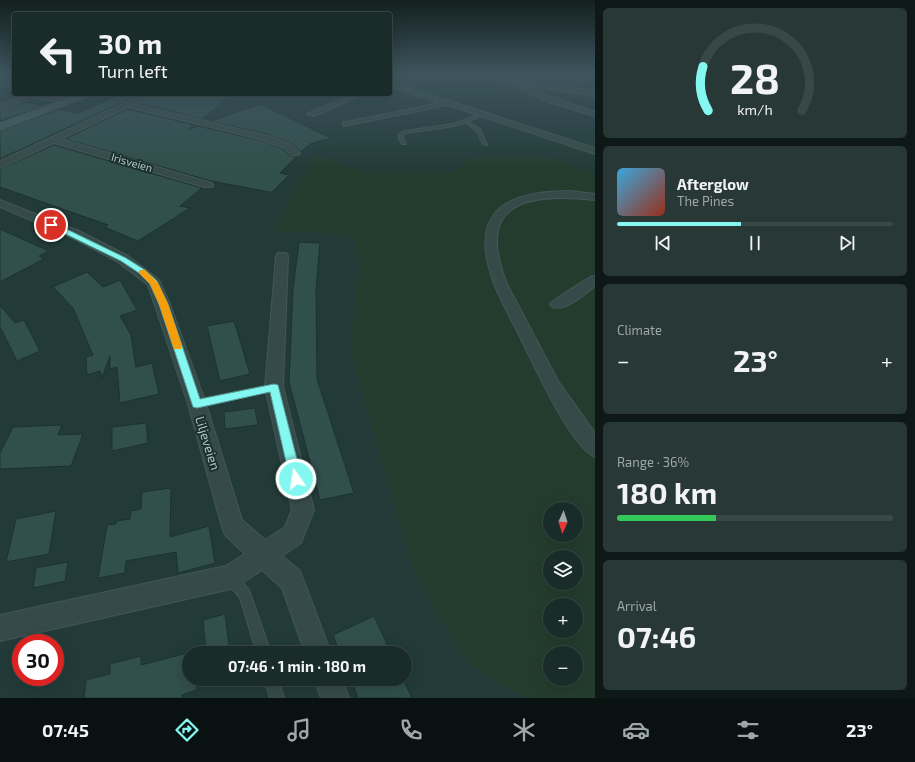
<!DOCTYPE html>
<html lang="en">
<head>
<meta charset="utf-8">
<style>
	:root { --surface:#1a2c2a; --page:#273836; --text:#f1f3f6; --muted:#9fa7a8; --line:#384847; --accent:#84f8f0 }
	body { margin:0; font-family:"Exo 2",sans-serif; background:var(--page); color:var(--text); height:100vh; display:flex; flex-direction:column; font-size:15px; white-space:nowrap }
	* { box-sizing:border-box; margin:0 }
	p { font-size:13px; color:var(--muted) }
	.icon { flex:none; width:22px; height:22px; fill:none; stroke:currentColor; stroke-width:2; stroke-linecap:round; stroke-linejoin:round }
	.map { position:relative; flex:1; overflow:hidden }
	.side { display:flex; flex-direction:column; gap:8px; padding:8px; background:#0e1817; width:320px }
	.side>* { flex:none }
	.guide { position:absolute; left:12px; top:12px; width:380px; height:84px; border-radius:4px; box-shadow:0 4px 16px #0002,0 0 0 1px var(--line); background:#1a2c2a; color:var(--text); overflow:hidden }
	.needle { width:26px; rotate:183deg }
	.fabs { position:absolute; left:543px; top:502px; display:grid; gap:8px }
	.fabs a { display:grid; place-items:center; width:40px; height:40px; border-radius:50%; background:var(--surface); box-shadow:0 4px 16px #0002,0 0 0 1px var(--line); font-size:20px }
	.speed { position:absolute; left:12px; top:634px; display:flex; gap:8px; font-size:20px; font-weight:700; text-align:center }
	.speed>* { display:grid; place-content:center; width:52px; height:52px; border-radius:50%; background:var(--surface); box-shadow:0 4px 16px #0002,0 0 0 1px var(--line); line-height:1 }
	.speed .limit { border:6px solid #d22; background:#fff; color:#111 }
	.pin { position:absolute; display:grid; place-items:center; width:34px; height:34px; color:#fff; margin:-17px; border:2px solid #fff; border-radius:50%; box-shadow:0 1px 4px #0007 }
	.me { position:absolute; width:44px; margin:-22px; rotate:347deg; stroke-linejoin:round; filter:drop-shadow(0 0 3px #0008) }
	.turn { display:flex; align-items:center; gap:14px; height:84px; padding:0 20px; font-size:18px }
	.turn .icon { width:52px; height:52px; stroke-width:2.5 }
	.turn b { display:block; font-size:28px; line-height:34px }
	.big { font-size:30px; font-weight:700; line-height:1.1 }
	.side .card { flex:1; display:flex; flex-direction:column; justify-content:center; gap:6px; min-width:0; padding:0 14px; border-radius:6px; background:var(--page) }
	.side .dial { align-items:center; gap:0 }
	.dial svg { height:104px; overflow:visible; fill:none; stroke:var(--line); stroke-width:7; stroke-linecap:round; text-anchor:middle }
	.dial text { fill:var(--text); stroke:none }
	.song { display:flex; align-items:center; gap:12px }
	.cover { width:48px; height:48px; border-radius:6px; background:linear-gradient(135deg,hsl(200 70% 55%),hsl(10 70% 35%)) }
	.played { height:4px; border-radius:2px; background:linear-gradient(90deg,var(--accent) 45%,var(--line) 45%) }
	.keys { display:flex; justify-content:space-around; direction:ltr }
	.heat { display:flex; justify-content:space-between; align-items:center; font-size:22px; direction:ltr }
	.charge { height:6px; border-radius:3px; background:linear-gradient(90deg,#34c759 36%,var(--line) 0) }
	.trip { position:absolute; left:182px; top:646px; width:230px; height:40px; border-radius:20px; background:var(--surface); box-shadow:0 4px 16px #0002,0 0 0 1px var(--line); font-weight:700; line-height:40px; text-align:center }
	.tabs { display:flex; height:64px; justify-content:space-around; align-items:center; background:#0a1211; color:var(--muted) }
	.tabs .icon { width:28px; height:28px }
	.tabs .active { color:var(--accent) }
	.tabs b { font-size:18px; color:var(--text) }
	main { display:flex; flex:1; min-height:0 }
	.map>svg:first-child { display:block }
	.green { fill:#243c2e; fill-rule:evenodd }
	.building { fill:#314f4c; stroke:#1d3230 }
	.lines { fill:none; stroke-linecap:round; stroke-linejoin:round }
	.service-casing { stroke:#425755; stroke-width:2 }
	.minor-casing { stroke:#425755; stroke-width:2 }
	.secondary-casing { stroke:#425755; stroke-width:2 }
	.service { fill:#364b49; fill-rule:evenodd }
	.minor { fill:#364b49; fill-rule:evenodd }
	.secondary { fill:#445e5c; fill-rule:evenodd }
	.rail { stroke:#577270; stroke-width:1.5; stroke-dasharray:2 2; stroke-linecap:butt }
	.route { fill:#84f8f0; stroke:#56a19c }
	.slow { fill:#f59e0b }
	.labels { text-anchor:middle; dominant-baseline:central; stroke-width:4; stroke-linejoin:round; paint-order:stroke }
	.far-street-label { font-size:11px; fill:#b1c7c5; stroke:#1b302e }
	.street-label { font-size:13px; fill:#b1c7c5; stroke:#1b302e }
</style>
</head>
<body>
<main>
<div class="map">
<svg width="595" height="698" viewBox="0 0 595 698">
	<rect width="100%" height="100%" fill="#223b38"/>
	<path class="green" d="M315 154 367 173H449L476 157 515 156H546L595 173V698H523L467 662 415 576 350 350 359 265 354 238 311 231 273 233ZM550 509H576V535H550ZM550 557H576V583H550ZM550 605H576V631H550ZM550 653H576V679H550Z"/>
	<path class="building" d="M121 94H140L0 159V131L59 109 77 113Z
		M155 94H233L202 119 138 103Z
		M27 102 44 106 0 121V109Z
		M260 104 331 138 310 144 301 152 291 143 270 135 211 121Z
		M128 109 194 125 189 129 198 126 263 141 283 149 291 156H297L280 173 289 175 272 192H269L211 181 65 139Z
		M54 145 202 188 180 206 190 208 138 241 104 227 108 225 0 187V169Z
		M0 229 49 251 39 256 44 259 0 282Z
		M299 242 320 243 316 290 317 379 354 493 320 500 289 382 293 289Z
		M87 272 103 287 120 280 137 310 120 316 131 335 136 367 152 363 159 394 120 403 117 367 110 369V356L102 378 100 371 87 375 86 357 93 355 73 308 53 287Z
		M0 305 15 323 24 320 40 351 17 361 0 327Z
		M234 321 250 374 220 381 207 326Z
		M255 408 258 425 225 429 224 412Z
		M146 423 148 443 112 451V427Z
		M62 425 58 435 83 434 71 466 0 469V453L13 427Z
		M171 488 170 537 209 526 215 563 178 573 176 552 126 561 125 573 98 578 107 525 116 524V521L130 519 131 511 141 509 142 492Z
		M56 511 49 554 6 562 16 519Z
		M68 562 65 581 33 588 36 568Z
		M225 614 230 653H206L203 620Z
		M374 616 391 653H340L333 635Z
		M195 651V653H189V679H196L197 690 182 695 183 698H84L86 680 110 674V664L141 656V665Z
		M351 679H403L412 698H358Z"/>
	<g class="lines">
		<g class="service-casing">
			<path id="service" d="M484 113 487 114 468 121 480 129 487 145 483 144 477 131 465 122 454 126 406 133 403 135V139L406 144H402L399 139V134L404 131 453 124Z
				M274 384 277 385 278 387 277 389 274 390 197 408 194 407 193 404 194 401 197 400Z
				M231 572 235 574 249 590 271 653H257L240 598 227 582 225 578 227 574Z
				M264 679H278L284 698H270Z"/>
		</g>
		<g class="minor-casing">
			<path id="minor" d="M479 73C492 73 503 78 515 80 542 85 569 86 595 92V96L513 84Z
				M390 82 595 148V154L448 105 343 126V122H346L440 103 390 86Z
				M520 85 554 98 595 112V116L548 102 518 88 517 87Z
				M34 94 69 99 73 101 69 103 35 98 0 108V104Z
				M144 94H154L134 104 269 136 290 144 300 153 298 155H292L284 148 263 140 128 107 61 139 212 183 213 185 212 187H204L54 143 0 168V161Z
				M353 94H363L314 116 307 114Z
				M570 191 595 194V200C526 192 473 203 508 286L558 381 595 433V457C571 448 532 361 519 335 511 319 502 303 495 286 467 214 502 191 570 191Z
				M0 200 81 232 128 256 159 280 170 304 206 404 242 520 265 540 285 527 292 510 265 387 276 256 278 253H286L288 256 283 387 314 510 301 543 282 556 300 571 331 653H305L282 588 262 570 239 585 231 589 0 641V615L226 566 245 554 225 535 222 527 188 404 148 285 118 262 73 238 0 207Z
				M595 276V286C583 295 567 311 552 307L550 304C552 301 584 281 590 277Z
				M314 679H342L349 698H321Z"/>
		</g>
		<g class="secondary-casing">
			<path id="secondary" d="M80 94H94L0 130V123Z"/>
		</g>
		<use href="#service" class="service"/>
		<use href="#minor" class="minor"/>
		<use href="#secondary" class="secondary"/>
		<path class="rail" d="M0 86 14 82"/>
	</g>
	<linearGradient id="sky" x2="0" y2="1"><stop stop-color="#13201f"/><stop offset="0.43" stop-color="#3e555e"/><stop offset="1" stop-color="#3e555e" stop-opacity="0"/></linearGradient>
	<rect width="595" height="171" fill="url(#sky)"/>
	<path class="route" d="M49 223H54L126 258 145 270 157 281 168 304 200 399 274 384 278 385 302 479 300 483 296 484 292 483 290 479 270 392 197 408 193 407 159 304 150 284 139 273 121 261 49 226Z"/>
	<path class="slow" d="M139 270H145L158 283 168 304 182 346 181 349H174L159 304 150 284 139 273Z"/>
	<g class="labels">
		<g class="far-street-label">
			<text transform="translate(132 162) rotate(16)">Irisveien</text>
		</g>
		<g class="street-label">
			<text transform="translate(208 443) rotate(73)">Liljeveien</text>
		</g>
	</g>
</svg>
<div class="fabs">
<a><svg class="needle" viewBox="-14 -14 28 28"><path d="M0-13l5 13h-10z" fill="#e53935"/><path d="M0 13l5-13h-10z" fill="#9fa7a8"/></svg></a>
<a><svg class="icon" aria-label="layers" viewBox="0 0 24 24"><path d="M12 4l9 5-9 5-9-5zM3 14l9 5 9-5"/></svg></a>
<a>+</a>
<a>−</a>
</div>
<div class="speed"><div class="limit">30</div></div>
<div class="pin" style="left:51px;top:225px;background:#d93025"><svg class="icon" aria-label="arrive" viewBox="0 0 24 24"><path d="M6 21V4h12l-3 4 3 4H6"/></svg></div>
<svg class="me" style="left:296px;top:479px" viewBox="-20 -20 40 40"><circle r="17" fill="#84f8f0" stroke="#fff" stroke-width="3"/><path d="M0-11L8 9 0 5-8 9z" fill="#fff"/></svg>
<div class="trip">07:46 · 1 min · 180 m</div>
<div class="guide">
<div class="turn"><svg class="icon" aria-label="left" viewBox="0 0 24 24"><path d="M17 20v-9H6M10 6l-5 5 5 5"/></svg><div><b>30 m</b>Turn left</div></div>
</div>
</div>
<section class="side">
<div class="card dial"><svg viewBox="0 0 100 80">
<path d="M14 69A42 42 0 1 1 86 69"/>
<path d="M14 69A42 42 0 0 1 10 35" stroke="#84f8f0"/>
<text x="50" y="56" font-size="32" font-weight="700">28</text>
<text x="50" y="72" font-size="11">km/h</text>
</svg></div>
<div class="card">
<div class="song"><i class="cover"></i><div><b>Afterglow</b><p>The Pines</p></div></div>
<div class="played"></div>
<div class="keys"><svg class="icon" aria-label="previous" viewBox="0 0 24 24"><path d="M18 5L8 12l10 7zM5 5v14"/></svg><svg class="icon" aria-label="pause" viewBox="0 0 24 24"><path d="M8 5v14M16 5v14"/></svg><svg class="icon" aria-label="next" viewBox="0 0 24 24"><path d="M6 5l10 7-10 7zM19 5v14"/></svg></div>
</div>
<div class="card"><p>Climate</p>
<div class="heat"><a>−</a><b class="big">23°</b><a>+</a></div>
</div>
<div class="card"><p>Range · 36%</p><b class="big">180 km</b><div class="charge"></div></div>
<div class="card"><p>Arrival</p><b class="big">07:46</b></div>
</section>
</main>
<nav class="tabs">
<b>07:45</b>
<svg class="icon active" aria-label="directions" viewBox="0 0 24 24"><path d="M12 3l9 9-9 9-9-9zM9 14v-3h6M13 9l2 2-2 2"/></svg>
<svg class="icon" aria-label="music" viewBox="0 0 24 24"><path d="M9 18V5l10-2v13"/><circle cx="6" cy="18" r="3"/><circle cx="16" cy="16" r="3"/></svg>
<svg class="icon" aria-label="phone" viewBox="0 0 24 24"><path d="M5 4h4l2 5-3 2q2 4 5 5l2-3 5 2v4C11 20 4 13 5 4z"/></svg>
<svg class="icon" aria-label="climate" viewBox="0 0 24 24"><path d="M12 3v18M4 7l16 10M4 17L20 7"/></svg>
<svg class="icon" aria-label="car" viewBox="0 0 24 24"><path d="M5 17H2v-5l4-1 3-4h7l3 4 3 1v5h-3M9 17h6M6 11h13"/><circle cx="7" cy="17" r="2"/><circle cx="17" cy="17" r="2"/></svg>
<svg class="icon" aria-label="filters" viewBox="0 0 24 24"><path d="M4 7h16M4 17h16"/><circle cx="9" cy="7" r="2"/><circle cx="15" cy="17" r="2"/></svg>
<b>23°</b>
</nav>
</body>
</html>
